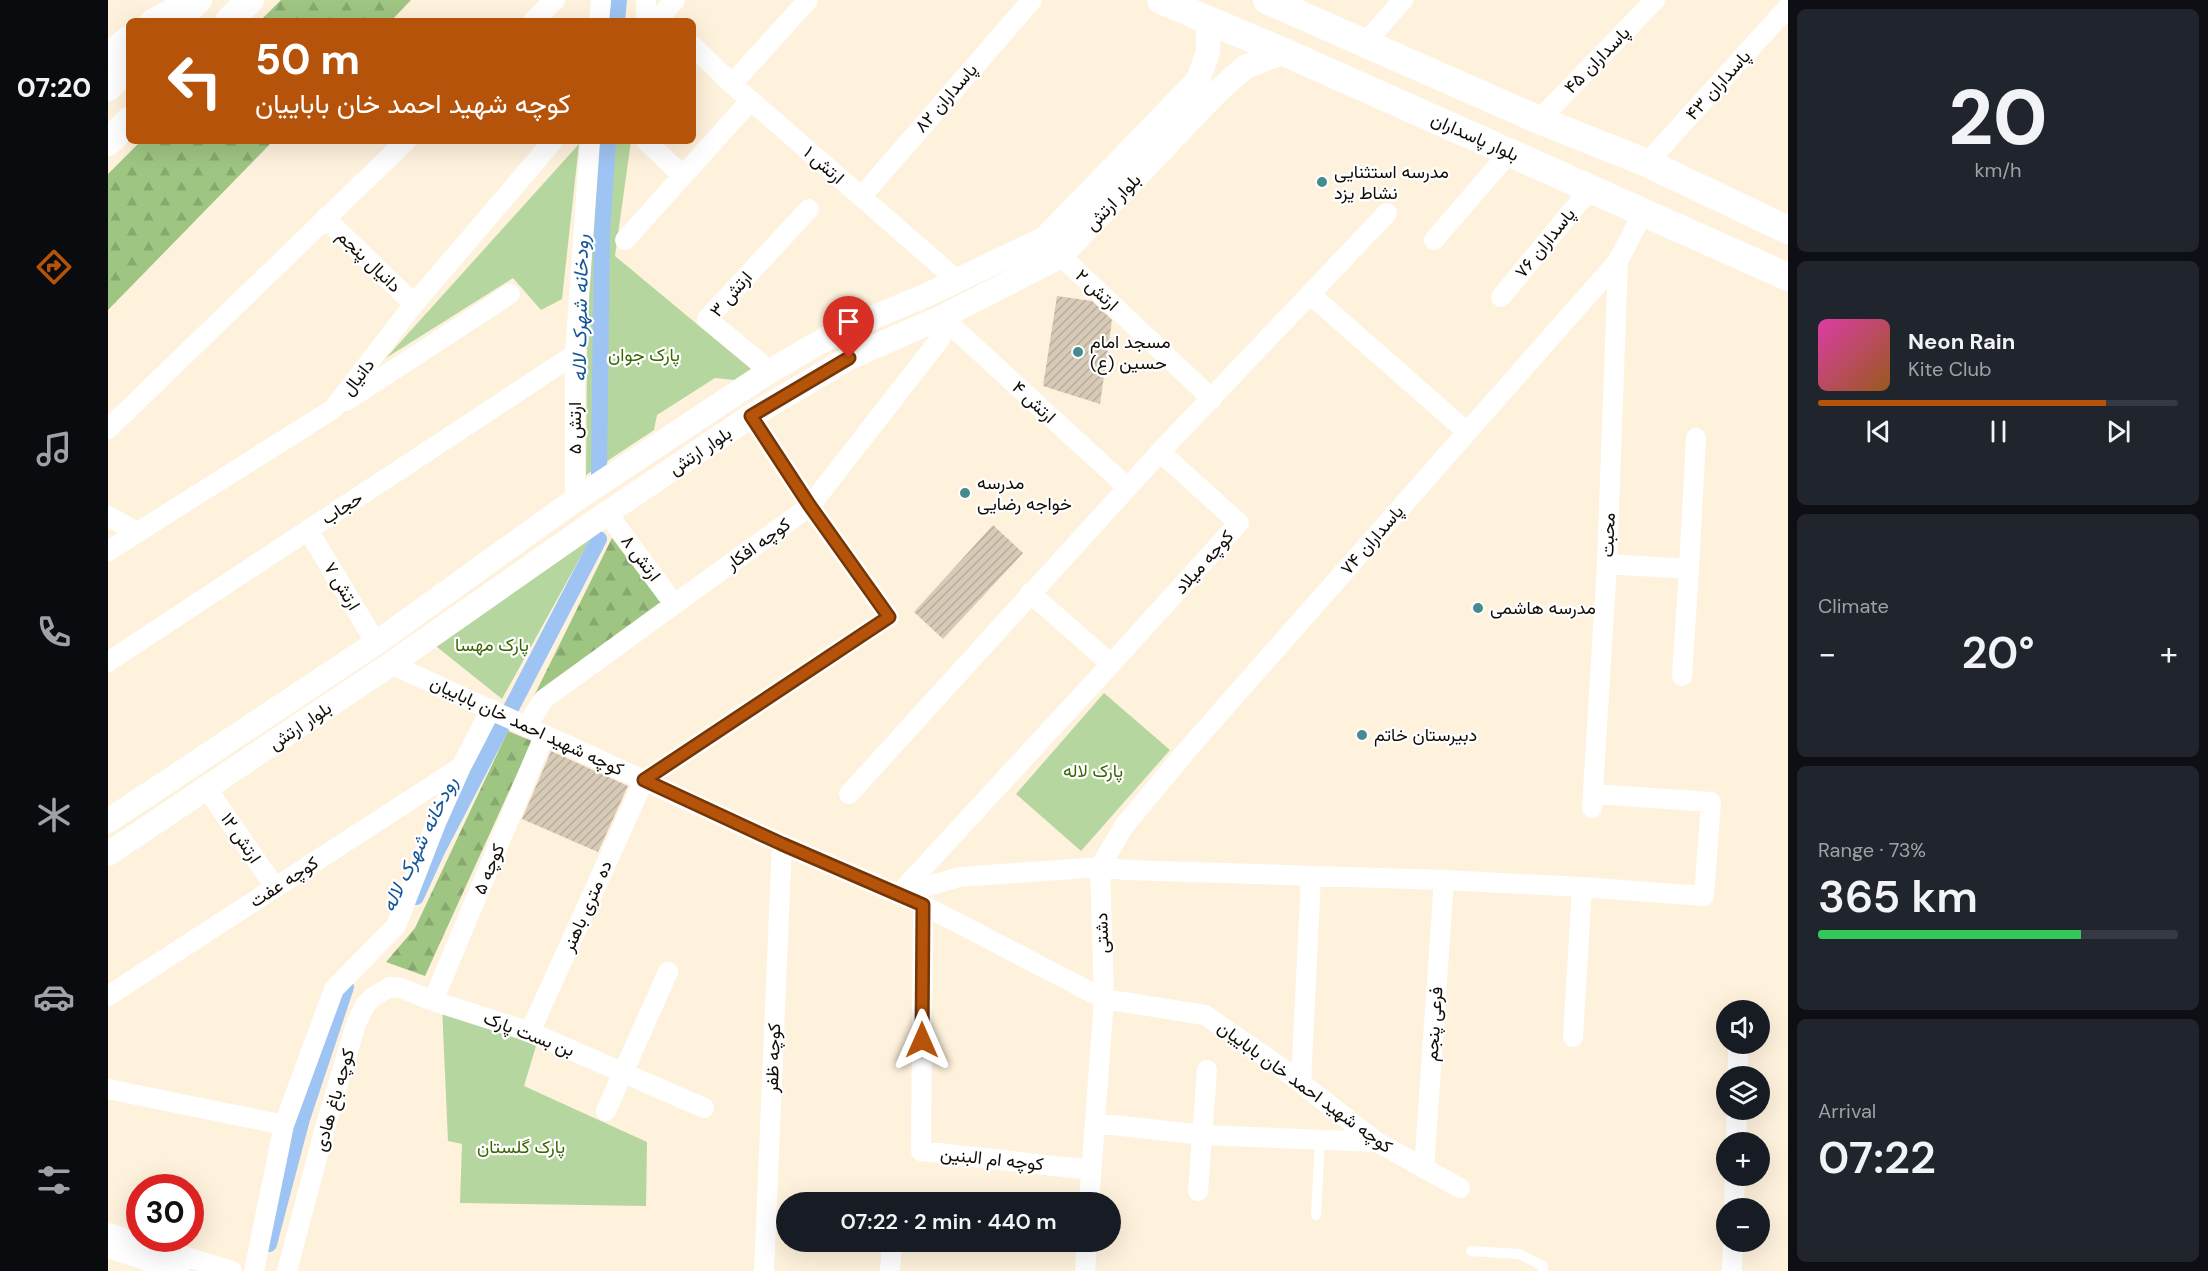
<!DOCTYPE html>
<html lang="en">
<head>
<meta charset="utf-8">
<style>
	:root { --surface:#171b24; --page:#20242c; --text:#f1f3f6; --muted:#9ea1a6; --line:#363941; --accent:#b45309 }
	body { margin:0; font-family:"DM Sans",Vazirmatn,sans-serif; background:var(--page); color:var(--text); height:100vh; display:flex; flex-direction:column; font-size:22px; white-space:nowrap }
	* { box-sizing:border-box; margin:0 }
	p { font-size:20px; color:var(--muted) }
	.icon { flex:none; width:33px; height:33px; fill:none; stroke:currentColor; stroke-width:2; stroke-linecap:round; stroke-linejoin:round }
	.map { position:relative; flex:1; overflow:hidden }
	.details { display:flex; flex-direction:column; gap:9px; padding:9px; background:#0d0f14; width:420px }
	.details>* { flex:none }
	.guide { position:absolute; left:18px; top:18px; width:570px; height:126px; border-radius:9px; box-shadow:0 6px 24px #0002; background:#b45309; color:#fff; overflow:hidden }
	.buttons { position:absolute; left:1608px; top:1000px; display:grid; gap:12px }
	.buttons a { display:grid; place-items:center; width:54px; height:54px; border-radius:50%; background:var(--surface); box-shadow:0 6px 24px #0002; font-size:30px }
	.speed { position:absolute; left:18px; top:1174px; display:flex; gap:12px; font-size:30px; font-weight:700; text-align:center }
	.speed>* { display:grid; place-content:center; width:78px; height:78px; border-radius:50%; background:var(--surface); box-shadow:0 6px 24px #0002; line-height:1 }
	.speed .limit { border:9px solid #d22; background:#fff; color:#111 }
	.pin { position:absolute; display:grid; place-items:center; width:51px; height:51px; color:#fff; margin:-62px -26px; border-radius:50% 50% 50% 0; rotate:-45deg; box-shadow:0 0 6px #0007 }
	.pin .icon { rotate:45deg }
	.me { position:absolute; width:66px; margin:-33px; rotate:0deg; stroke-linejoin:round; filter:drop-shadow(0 0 4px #0008) }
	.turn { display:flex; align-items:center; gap:21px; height:126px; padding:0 30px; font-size:27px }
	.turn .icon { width:78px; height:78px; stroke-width:2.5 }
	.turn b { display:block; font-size:42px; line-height:51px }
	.big { font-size:45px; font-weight:600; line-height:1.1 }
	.details .widget { flex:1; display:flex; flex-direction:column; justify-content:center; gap:9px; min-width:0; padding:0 21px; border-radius:9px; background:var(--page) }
	.details .dial { align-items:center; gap:0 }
	.dial b { font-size:78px; line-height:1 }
	.song { display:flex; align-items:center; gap:18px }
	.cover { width:72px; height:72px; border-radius:9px; background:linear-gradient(135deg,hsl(320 70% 55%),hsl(30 70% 35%)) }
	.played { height:6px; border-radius:3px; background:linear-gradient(90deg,var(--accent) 80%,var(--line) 80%) }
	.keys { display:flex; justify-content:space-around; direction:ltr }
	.heat { display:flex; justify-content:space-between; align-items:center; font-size:33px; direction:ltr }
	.charge { height:9px; border-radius:4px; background:linear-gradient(90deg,#34c759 73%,var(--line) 0) }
	.trip { position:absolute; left:668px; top:1192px; width:345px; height:60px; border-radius:30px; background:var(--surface); box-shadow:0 6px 24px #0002; font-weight:600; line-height:60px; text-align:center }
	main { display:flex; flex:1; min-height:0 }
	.dock { display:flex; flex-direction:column; width:108px; justify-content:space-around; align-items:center; background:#090b0e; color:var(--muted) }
	.dock .icon { width:42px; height:42px }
	.dock .active { color:var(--accent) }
	.dock b { font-size:27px; color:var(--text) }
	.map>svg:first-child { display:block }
	.forest { fill:url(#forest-firs) }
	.park { fill:#b6d69f }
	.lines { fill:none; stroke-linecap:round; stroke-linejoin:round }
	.canal { stroke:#9ec4f3; stroke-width:16 }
	.building { fill:url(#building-hatch) }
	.service { stroke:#fff; stroke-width:10 }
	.minor { stroke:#fff; stroke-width:20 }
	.tertiary { stroke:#fff; stroke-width:24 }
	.secondary { stroke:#fff; stroke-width:28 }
	.route-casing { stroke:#753606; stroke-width:15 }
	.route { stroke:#b45309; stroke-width:10 }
	.poi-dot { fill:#448c8f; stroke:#fff; stroke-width:2 }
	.labels { text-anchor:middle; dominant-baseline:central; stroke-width:4.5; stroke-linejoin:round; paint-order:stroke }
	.street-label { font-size:18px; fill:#110d06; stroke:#fff }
	.poi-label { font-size:18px; fill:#110d06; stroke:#fff; text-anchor:start }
	.park-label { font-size:18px; fill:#3a6600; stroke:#fff }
	.water-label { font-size:20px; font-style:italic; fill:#13559a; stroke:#fff }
</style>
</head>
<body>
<main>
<nav class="dock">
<b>07:20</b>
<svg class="icon active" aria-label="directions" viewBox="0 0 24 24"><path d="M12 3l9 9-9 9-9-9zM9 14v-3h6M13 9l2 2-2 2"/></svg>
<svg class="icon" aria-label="music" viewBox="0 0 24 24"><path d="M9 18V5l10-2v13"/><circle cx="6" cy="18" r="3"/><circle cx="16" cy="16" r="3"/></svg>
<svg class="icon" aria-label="phone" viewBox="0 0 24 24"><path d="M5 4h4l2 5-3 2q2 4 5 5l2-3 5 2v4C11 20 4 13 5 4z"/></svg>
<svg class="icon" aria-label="climate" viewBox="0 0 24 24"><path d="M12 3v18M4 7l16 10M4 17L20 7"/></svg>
<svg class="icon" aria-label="car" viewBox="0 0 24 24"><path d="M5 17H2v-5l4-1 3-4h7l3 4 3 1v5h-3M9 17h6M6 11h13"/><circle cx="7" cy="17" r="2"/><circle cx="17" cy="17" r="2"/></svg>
<svg class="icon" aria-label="filters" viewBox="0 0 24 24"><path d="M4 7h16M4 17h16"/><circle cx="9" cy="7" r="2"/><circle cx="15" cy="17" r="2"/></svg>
</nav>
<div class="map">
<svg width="1680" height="1271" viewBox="0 0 1680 1271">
	<defs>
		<pattern id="forest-firs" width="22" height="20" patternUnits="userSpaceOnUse" patternTransform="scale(1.5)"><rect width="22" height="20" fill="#9fc583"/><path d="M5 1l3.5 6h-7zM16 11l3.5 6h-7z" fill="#88a870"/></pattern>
		<pattern id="building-hatch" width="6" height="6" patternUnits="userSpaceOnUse" patternTransform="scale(1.5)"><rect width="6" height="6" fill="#d7cbb7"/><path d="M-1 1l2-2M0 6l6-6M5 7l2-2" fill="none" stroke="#b8ad9c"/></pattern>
	</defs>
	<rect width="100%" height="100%" fill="#fef2dd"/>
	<path class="forest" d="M173 0H303L283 21H152Z
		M33 141H165L0 310V174Z
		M504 538 553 603 426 696Z
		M400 731 424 741 317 976 278 962 307 928Z"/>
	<path class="park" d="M492 141H523L507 256 643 369 626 380 607 378 549 415 546 430 478 475 480 245Z
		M471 144 454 299 433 310 405 278 278 358Z
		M484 536 394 699 324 643Z
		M996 693 1062 750 973 851 908 794Z
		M334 1006 428 1046 416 1086 539 1142 538 1206 352 1203 354 1144 340 1141Z"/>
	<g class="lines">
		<path class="canal" d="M509 21 511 0
			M491 475 494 233 500 141
			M308 897 329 851 491 539
			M161 1244 194 1119 238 987"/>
	</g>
	<path class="building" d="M949 296 984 301 1004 320 992 404 935 386Z
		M885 525 915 553 835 639 806 612Z
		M443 751 520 786 490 852 414 819Z"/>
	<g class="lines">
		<path class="service" d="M1208 1215 1212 1140
			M1363 1251 1411 1254 1435 1266V1271"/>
		<path class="minor" d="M538 0V21
			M425 21 447 0
			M491 21 493 0
			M548 21 567 0
			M1257 43 1295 0
			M585 46 624 84 850 281
			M624 84 700 0
			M1431 120 1547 0
			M538 141 574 175
			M1539 163 1680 7
			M753 197 924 0
			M217 218 306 304
			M517 240 643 100
			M1326 240 1401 153
			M953 256 1104 399
			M1203 295 1359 432
			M1393 297 1482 189
			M834 317 1018 486
			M662 371 599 319 701 209
			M238 401 402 294
			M0 429 298 141
			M467 500V354L482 141
			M499 513 566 604
			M0 516 29 532
			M200 530 268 643
			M0 551 225 409 306 304 445 141
			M1499 564 1581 569 1574 676
			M1581 569 1588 438
			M922 593 1003 664
			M0 662 467 354
			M283 664 674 844 815 905 996 999 1097 1015 1171 1066 1269 1142 1352 1188
			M418 727 436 699 702 506 832 339 834 317
			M99 789 167 887
			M741 794 1052 452
			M1484 808 1499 564 1510 261
			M992 867 1016 826 1080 749 1510 261 1535 213
			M1474 887 1596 896 1603 802 1485 794
			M790 895 1003 664 1131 523 1052 452 1279 213
			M790 895 851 877 992 867 1019 870 1336 880 1474 887 1465 1037
			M815 905 813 1151 983 1170
			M0 996 353 767
			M325 1001 436 736
			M422 1032 536 780 781 617 702 506 643 416
			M1630 1077V1044
			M1193 1083 1203 876
			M0 1089 176 1125
			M498 1111 560 972
			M987 1123 1095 1135 1269 1142
			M1628 1143 1629 1110
			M1316 1169 1336 880
			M1090 1191 1099 1070
			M981 1203 996 999 992 867
			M1626 1209 1627 1176
			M0 1233 124 1271
			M0 1248 71 1271
			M146 1271 176 1125 226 989 288 926 328 823 353 767 383 709
			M179 1271 218 1124 248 1024 257 1005 265 997 282 987 293 988 325 1001 422 1032 596 1108
			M656 1271 674 844
			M782 1271 784 1242
			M977 1271 979 1242
			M1624 1271 1625 1242"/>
		<path class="tertiary" d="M44 21 84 0
			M0 54 21 37
			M0 821 268 643 467 500 662 371 728 333 821 294 937 238 1090 80 1100 52V20
			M0 854 283 664 499 513 643 416 741 358 834 317 953 256 1106 95 1137 67 1176 52"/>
		<path class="secondary" d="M1053 0 1176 52 1680 277
			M1159 0 1431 120 1539 163 1680 230
			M68 21 90 0
			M121 21 142 0
			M0 87 21 67
			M0 142 21 121"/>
	</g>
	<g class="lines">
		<g class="route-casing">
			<path id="route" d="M741 358 643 416 702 506 781 617 536 780 674 844 815 905 814 1040"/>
		</g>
		<use href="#route" class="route"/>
	</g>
	<g class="poi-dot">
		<circle cx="1214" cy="182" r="6"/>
		<circle cx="970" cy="352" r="6"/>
		<circle cx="857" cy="493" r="6"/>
		<circle cx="1370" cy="608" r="6"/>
		<circle cx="1254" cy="735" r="6"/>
	</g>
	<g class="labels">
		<g class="street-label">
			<text transform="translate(1489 60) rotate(-46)">پاسداران ۴۵</text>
			<text transform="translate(1610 85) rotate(-48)">پاسداران ۴۳</text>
			<text transform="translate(838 98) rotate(-49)">پاسداران ۸۲</text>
			<text transform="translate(1367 137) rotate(24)">بلوار پاسداران</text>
			<text transform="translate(716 165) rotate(41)">ارتش ۱</text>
			<text transform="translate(1005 202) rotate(-46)">بلوار ارتش</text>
			<text transform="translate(1437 243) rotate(-51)">پاسداران ۷۶</text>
			<text transform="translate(261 261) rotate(44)">دانیال پنجم</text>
			<text transform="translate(989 290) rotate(43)">ارتش ۲</text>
			<text transform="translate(623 294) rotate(-49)">ارتش ۳</text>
			<text transform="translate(250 377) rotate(-52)">دانیال</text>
			<text transform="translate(926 402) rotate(43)">ارتش ۴</text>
			<text transform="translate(467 428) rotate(-90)">ارتش ۵</text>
			<text transform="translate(592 451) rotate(-34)">بلوار ارتش</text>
			<text transform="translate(234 508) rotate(-33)">حجاب</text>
			<text transform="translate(1500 535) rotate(-88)">محبت</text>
			<text transform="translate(1264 540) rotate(-49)">پاسداران ۷۴</text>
			<text transform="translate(650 544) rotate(-36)">کوچه افکار</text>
			<text transform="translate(533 558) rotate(53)">ارتش ۸</text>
			<text transform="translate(1096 562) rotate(-48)">کوچه میلاد</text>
			<text transform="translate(234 586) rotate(59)">ارتش ۷</text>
			<text transform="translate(192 726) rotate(-34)">بلوار ارتش</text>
			<text transform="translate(419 726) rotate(25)">کوچه شهید احمد خان باباییان</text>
			<text transform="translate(133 838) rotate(56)">ارتش ۱۲</text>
			<text transform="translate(381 869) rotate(-67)">کوچه ۵</text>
			<text transform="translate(176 882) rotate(-33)">کوچه عفت</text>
			<text transform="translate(479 906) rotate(-66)">ده متری باهنر</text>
			<text transform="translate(994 933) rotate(-92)">دشتی</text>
			<text transform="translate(1326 1024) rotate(-86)">فرعی پنجم</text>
			<text transform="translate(421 1034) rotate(21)">بن بست پارک</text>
			<text transform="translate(665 1058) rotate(-88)">کوچه ظفر</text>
			<text transform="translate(1197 1087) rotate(36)">کوچه شهید احمد خان باباییان</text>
			<text transform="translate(226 1100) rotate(-74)">کوچه باغ هادی</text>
			<text transform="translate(884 1159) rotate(6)">کوچه ام البنین</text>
		</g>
		<g class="poi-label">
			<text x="1226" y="172">مدرسه استثنایی<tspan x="1226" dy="21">نشاط یزد</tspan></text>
			<text x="982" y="342">مسجد امام<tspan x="982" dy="21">حسین (ع)</tspan></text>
			<text x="869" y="483">مدرسه<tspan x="869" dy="21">خواجه رضایی</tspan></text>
			<text x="1382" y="608">مدرسه هاشمی</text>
			<text x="1266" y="735">دبیرستان خاتم</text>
		</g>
		<g class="park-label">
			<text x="536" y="355">پارک جوان</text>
			<text x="384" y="645">پارک مهسا</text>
			<text x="985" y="771">پارک لاله</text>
			<text x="413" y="1147">پارک گلستان</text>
		</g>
		<g class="water-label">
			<text transform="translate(472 308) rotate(-89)">رودخانه شهرک لاله</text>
			<text transform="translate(311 844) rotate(-64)">رودخانه شهرک لاله</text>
		</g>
	</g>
</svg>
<div class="buttons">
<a><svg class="icon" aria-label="sound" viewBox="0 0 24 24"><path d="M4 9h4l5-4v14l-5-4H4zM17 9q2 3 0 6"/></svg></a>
<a><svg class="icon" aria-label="layers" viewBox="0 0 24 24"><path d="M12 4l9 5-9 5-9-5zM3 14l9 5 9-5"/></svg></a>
<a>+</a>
<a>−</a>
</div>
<div class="speed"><div class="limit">30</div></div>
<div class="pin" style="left:741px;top:358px;background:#d93025"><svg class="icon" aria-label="arrive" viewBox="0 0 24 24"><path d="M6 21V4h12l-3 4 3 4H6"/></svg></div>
<svg class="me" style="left:814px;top:1040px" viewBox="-20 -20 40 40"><path d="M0-17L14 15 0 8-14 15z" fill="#b45309" stroke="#fff" stroke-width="4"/></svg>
<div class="trip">07:22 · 2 min · 440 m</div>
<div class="guide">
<div class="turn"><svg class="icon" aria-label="left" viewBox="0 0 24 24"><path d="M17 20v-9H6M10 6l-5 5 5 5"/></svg><div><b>50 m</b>کوچه شهید احمد خان باباییان</div></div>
</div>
</div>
<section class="details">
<div class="widget dial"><b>20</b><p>km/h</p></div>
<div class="widget">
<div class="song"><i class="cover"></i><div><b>Neon Rain</b><p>Kite Club</p></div></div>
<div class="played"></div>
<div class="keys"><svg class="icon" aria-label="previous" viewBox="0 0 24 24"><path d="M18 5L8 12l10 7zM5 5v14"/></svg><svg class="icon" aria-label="pause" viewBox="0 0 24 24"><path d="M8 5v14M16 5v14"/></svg><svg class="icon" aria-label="next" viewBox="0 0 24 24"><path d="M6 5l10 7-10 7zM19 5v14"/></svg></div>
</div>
<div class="widget"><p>Climate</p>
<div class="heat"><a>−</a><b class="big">20°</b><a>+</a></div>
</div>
<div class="widget"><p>Range · 73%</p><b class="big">365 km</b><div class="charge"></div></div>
<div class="widget"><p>Arrival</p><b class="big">07:22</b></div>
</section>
</main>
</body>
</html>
